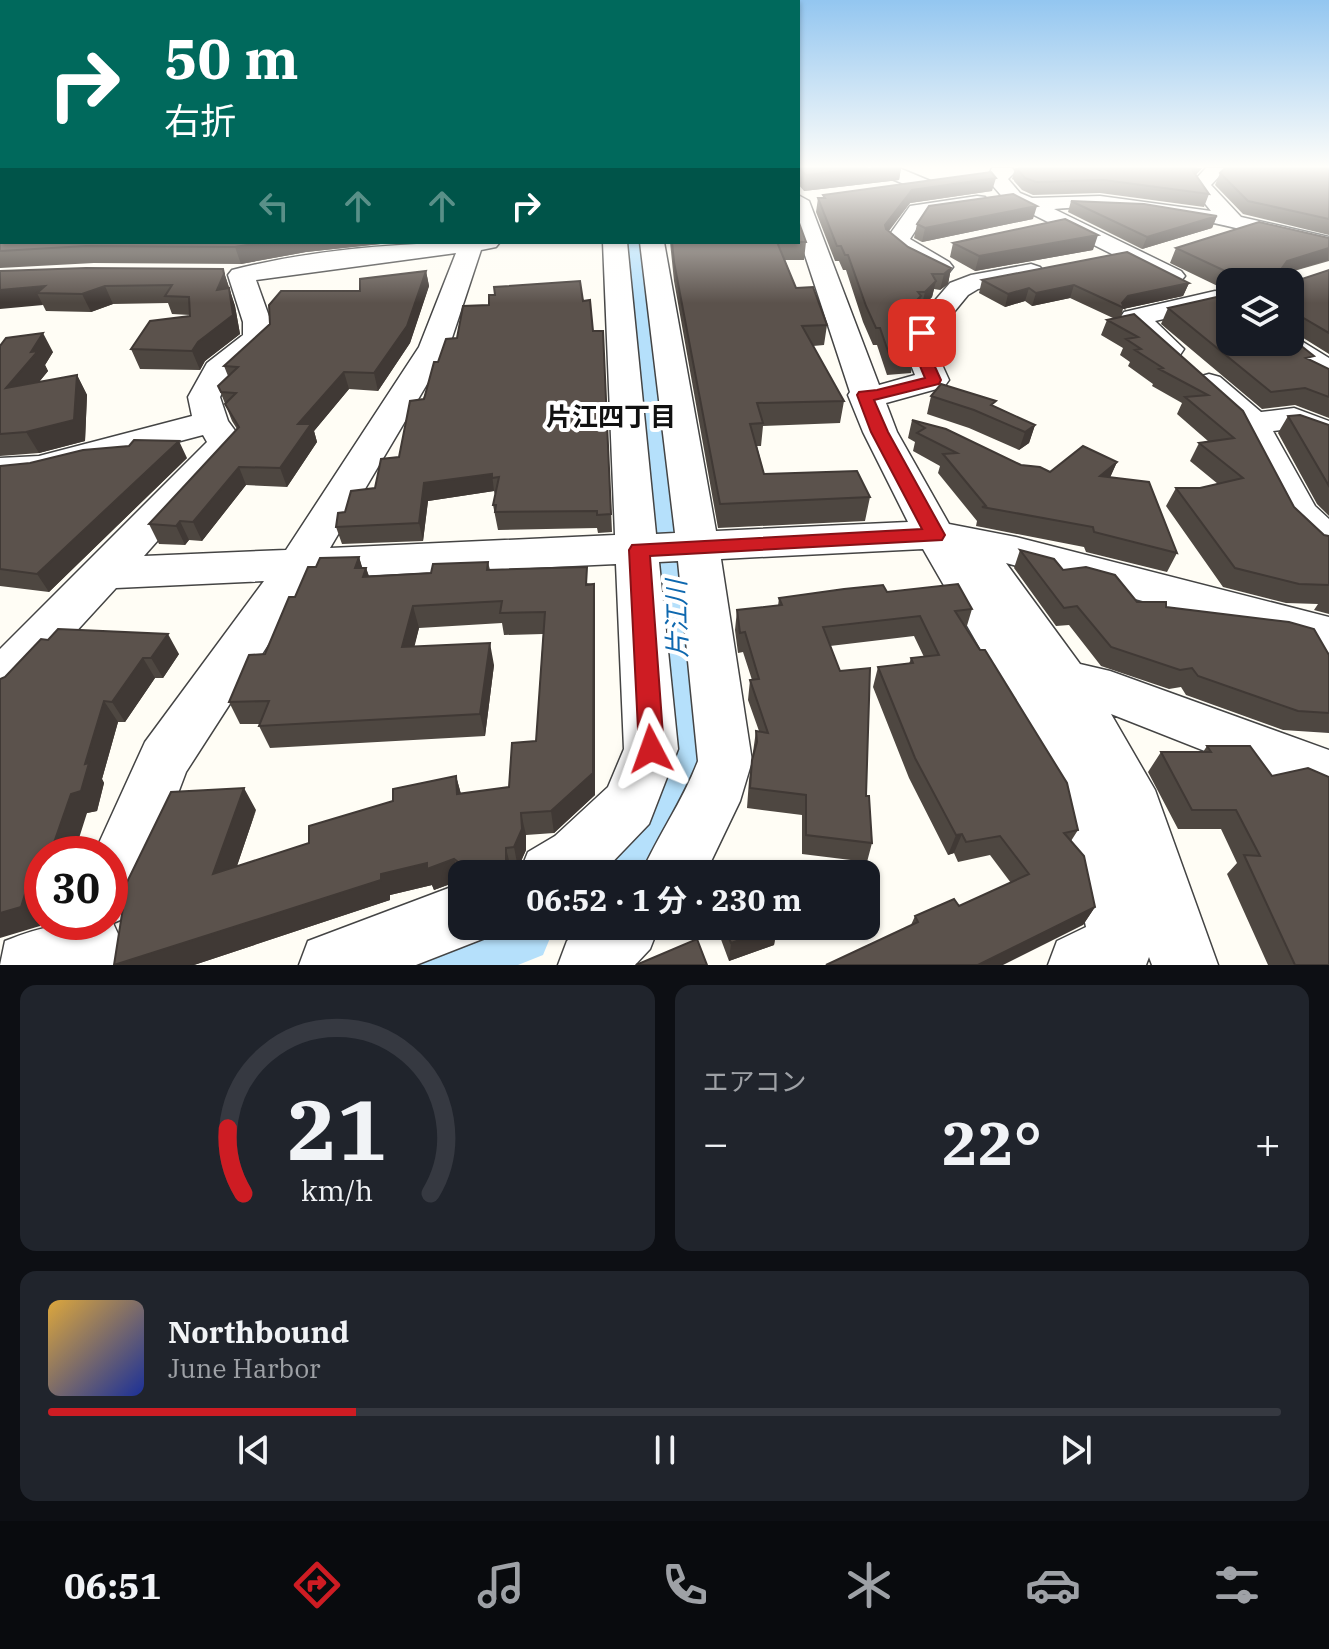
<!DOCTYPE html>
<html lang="ja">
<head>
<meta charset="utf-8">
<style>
	:root { --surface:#171b24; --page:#20242c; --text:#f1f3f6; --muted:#9ea1a6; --line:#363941; --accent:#ce1c23 }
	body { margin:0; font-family:"IBM Plex Serif","Noto Sans JP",serif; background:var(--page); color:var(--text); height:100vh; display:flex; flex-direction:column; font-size:30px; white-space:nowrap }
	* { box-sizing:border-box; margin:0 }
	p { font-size:26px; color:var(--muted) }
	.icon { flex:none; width:44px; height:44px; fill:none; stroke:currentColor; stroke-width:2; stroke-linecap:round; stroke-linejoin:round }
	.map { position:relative; height:965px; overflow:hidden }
	.details { display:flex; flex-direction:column; gap:20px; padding:20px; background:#0d0f14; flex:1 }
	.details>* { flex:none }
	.guide { position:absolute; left:0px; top:0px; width:800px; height:244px; box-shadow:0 2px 6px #0004; background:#00695c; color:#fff; overflow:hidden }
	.controls { position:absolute; left:1216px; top:268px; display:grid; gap:16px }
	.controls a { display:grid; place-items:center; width:88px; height:88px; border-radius:16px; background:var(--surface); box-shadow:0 2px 6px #0004; font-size:40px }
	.speed { position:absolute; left:24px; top:836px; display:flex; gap:16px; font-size:40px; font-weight:700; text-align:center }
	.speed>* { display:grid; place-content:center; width:104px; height:104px; border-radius:50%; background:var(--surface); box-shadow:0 2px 6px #0004; line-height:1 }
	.speed .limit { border:12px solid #d22; background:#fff; color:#111 }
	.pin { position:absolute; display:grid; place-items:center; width:68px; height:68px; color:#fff; margin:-34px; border-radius:16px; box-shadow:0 4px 12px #0006 }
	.me { position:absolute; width:88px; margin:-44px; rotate:356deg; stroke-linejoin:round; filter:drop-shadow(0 0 6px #0008) }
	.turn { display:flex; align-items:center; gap:28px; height:168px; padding:0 32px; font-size:36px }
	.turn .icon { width:104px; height:104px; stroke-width:2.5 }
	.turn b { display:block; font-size:56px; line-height:68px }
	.lanes { display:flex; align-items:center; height:76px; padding:0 32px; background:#0003; justify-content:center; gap:40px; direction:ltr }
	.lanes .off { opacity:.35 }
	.big { font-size:60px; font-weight:700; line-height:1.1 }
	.details .tile { flex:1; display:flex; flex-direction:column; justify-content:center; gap:12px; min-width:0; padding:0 28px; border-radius:16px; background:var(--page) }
	.details .dial { align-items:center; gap:0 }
	.dial svg { height:208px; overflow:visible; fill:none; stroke:var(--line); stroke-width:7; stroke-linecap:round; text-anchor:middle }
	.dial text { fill:var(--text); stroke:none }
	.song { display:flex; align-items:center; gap:24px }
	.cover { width:96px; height:96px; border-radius:12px; background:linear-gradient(135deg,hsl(40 70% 55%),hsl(230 70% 35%)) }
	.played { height:8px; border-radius:4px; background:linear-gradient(90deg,var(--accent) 25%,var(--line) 25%) }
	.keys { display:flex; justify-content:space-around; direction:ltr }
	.heat { display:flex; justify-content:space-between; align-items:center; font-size:44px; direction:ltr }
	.details .tiles { flex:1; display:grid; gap:20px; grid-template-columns:1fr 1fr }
	.tile:last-child { grid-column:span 2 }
	.trip { position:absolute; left:448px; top:860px; width:432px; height:80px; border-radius:16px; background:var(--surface); box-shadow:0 2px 6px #0004; font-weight:700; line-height:80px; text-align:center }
	.dock { display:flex; height:128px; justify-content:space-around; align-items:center; background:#090b0e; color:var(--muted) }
	.dock .icon { width:56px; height:56px }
	.dock .on { color:var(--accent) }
	.dock b { font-size:36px; color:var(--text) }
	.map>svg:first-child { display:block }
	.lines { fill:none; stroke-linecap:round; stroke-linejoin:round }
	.river { fill:#b5e0fb; fill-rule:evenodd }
	.minor-casing { stroke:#444; stroke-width:3 }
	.minor { fill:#fff; fill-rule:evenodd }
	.wall { fill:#4e4741 }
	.shaded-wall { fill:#403935 }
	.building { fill:#5b524c; stroke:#403935; stroke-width:2 }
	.route { fill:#ce1c23; stroke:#861217; stroke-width:2 }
	.labels { text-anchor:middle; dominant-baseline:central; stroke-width:8; stroke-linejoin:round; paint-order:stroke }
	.neighbourhood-label { font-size:26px; font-weight:bold; fill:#111; stroke:#fff }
	.water-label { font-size:26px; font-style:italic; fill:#0e68af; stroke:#fff }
</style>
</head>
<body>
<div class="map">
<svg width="1329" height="965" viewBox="0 0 1329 965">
	<rect width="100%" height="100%" fill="#fffdf5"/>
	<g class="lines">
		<path class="river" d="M616 242H646L663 373 700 534 711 729 691 803 680 827 646 874H552L564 847 584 833 626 784 645 729 648 534 623 373Z
			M462 905V926H555L543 955 518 965H373L385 935Z"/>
		<g class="minor-casing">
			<path id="minor" d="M872 168H899L935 183 938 187 935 191H921L875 172Z
				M992 168H1012L1015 172 1008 179 1020 193 1032 198 1100 196 1211 211 1190 185 1206 168H1227L1211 185 1241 217 1329 237V251C1242 230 1145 200 1054 209L1181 271 1185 276 1181 281 1172 284 1006 201 987 179Z
				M798 195 809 201 879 385 915 375 904 347 907 333 950 283 971 275 1031 264 1040 267 1044 272 1040 277 978 289 968 295 936 334 934 347 949 380 944 387 886 403 897 432 949 524 1016 537 1329 617V653L1006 563 1080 664 1110 671 1329 750V800L1111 714 1155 790 1218 965H1152L1149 957 1146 965H1048L1057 941 1086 927 1053 775 923 549 721 559 752 761 740 801 705 874H641C658 835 683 801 698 761L678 561 659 562 678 749 649 824 601 874H519L528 852 555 836 608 787 624 749 616 564 311 578 186 772 132 915 113 923 124 947 116 965H0L5 941C45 925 67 922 110 922V854H94L145 742 264 581 116 588 18 695 0 701V649L207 442 203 435 40 478 0 480V458L39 456 192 416 188 397 207 363 243 335V322L228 275 232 270C318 248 411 242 500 242L496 247 481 250 449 347 330 548 615 535 603 242H627L656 534 675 533 640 242H664L716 531 908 522 863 432 848 395 850 392 798 234ZM456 253 419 347 286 550 144 556 244 443 228 421 220 397 231 375 273 338 271 322 256 280Z
				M977 196 985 197 988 202 985 207 925 216 910 239 949 262 953 267 949 272H931L885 241 910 206Z
				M1215 291 1225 293 1229 299 1225 305 1155 321 1184 349 1180 355C1156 361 1133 337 1120 318L1124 312Z
				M1290 334 1329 358V381L1318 379 1272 342H1290Z
				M1209 374 1220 377 1261 412 1294 408 1329 421V445L1290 429 1273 431 1315 506 1329 519V556C1274 541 1265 470 1237 428 1225 411 1205 401 1193 384L1198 377Z
				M462 883V926H489L485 938 416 965H299L308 941Z
				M582 926H659L650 949 635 965H558L567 941Z"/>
		</g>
		<use href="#minor" class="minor"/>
	</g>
	<path class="wall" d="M0 168 399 242 306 252 241 264 94 263 0 268Z
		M798 168H901L899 180 804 191 798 184Z
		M1015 168H1202L1196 175 1209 194 1204 207 1100 193 1033 195 1022 190 1014 181V180L1012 179Z
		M1329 168V235L1243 214 1215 185 1220 173Z
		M992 191 910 203 888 231 908 247 951 268 948 284 940 290 934 289 932 297 921 308 918 307 917 312 907 322 906 329 914 356 911 373 887 375 877 345H873L863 322 846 270H843L839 261H835L816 212 818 198H823V195Z
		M1071 201 1217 216 1212 228 1142 249 1068 212Z
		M1033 219 922 242 914 238 917 224Z
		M670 242H806L804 260H785L796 288 827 325 824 345 813 346 844 401 840 423 763 426 761 446H757L764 474 870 497 865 521 718 528 674 281Z
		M953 243 1093 250 975 271 950 257Z
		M1176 248H1329V261L1294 271 1295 277 1299 280 1329 270V354L1292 331 1290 333V282H1230V292L1170 263Z
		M223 269 235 306 240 334 205 361 200 370 140 369 131 349 190 316V315L172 314 168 303 113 304 91 312 46 311 43 305 0 271Z
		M426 271 429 286 410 343 378 391 349 389 314 431 317 442 287 487 246 485 202 541 189 540 185 545 159 544 149 524 237 429 232 421 218 386 228 376 224 366Z
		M982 280 1189 283 1183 296 1123 309 1121 317 1243 411 1294 507 1324 535 1329 536V614L1314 610 1318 604 1286 603 1223 587 1166 506 1176 488H1200L1218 484 1190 461 1199 443 1208 441 1177 414 1182 403 1152 386 1153 384 1128 366 1130 362 1120 355 1123 348 1101 335 1107 320 1113 318 1070 298 1032 306 1025 301 1005 307 979 293Z
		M583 301 593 331H603L612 532 598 533 597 528 498 530 493 505 495 495 494 491 428 501 423 541 342 544 336 527 345 512 375 488 399 457 438 362 457 338Z
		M1168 308 1311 361 1329 369V418L1295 405 1262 409 1161 324Z
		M0 346 53 352 45 365 48 371 39 382 77 375 87 395 85 441 39 453 0 456Z
		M931 396 994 406 1035 425 1029 443 1019 450 969 428 927 414Z
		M1288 416 1329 425V516L1317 504 1278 433Z
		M912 420 1021 465 1050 472 1117 462 1110 477 1177 553 1167 572 1086 552 1084 547 976 526 977 521 938 473 940 466 913 451 915 442 908 438Z
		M187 458 49 592 0 586V466Z
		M1020 550 1137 602 1166 607 1329 655V733L1283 730 1186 695 1181 687 1169 689 1101 666 1069 625 1056 626 1014 568Z
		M359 557 362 568H366L369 576 431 573 488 562 490 570 594 584 595 606V795L554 833 526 835V850L518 868 511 869V874H462V881L461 880 434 890 432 885 390 895V900L194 965 256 810 237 866 309 843 393 801 456 776 461 794 509 787 536 741 543 634 504 635 502 623 419 628 414 646 494 665 485 736 270 748 259 726 260 724H240L229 702 265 654 316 567Z
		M887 592 972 609 966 629 1078 830 1071 841 1095 907 1083 925H911L915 916 959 906 1011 883 990 855 958 862 954 853 948 855 909 778 873 687 878 667 909 664 911 658 924 657 914 636 830 646 866 796 872 843 867 862 802 854V815L747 808 749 780 756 731H759L748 700 750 680H752L743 652 738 653 735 630 737 610 778 606 779 598Z
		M41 639 179 654 163 678H155L125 722H118L102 779 104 783 97 811 87 813 42 854 40 926 5 677Z
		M1207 746 1329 965H1268L1227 874 1237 863 1221 829H1178L1148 772 1161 752H1203Z
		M716 926H777L774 945 729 961Z"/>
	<path class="shaded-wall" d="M868 168H901L899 180 804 191 806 175Z
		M1195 168H1202L1188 183 1193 171Z
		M996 178 992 191 910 203 883 239 885 225 912 190Z
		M1037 206 1033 219 922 242 925 228Z
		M1217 216 1212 228 1142 249 1147 237Z
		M1098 235 1093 250 975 271 979 256Z
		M265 242H399L306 252 241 264 235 247Z
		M1329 248 1328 260 1280 275 1282 268 1287 261Z
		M951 268 948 284 940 290 944 274Z
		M223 269 235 306 240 334 205 361 200 370 192 351 217 290Z
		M426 271 429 286 410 343 378 391 374 373Z
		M936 281 932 297 921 308 925 292Z
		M1189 283 1183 296 1123 309 1122 303 1128 296Z
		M1074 285 1070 298 1032 306 1036 293Z
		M45 286 37 293 43 305 0 309V290Z
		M105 286 113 304 91 312 82 294Z
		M1029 288 1025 301 1005 307 1008 294Z
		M921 296 917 312 907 322 902 344 911 306Z
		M43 333 53 352 45 365 48 371 18 408 6 388Z
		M344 372 349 389 314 431 317 442 287 487 280 468 298 424Z
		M77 375 87 395 85 441 39 453 26 432Z
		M1035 425 1029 443 1019 450 1025 432Z
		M179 441 187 458 49 592 37 574Z
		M1117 462 1109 480 1100 476Z
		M239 467 246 485 202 541 193 522Z
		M492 474 494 491 428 501 423 541 419 523 424 483Z
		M180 521 189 540 185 545 176 526Z
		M359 557 364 573 366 568 373 589 355 568Z
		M594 584 595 606V795L554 833 551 811Z
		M413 606 419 628 409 669 402 647Z
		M168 634 179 654 163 678 151 658Z
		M490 643 494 665 485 736 480 714Z
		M143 658 155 678 125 722 112 702Z
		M104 701 118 722 102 779 104 783 97 811 87 813 74 854H50L71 794 85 764Z
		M456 776 462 798 457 794Z
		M244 788 256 810 227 895 213 874Z
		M521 813 526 835V850L518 868 514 847Z
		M962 834 954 853 948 855 956 835Z
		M506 848 511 869V874H509L506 861Z
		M454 859 461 880 434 890 432 885 390 895V900L194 965H115L381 874 427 863Z
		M42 873V919L40 926 0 938V913L31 875Z
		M1095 907 1083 925 1003 965H978Z
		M777 927 774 945 729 961 731 943Z"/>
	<path class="building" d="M0 168H2V242H265L235 247 86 246 0 251Z
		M799 168H868L806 175Z
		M1018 168H1195L1193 171 1209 194 1104 180 1036 182 1025 178 1017 169H1020Z
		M1225 168H1329V219L1248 201 1220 173Z
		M991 172 996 178 912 190 885 225 886 229 908 247 951 268 944 274H932L936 281 925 292H918L921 296 911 306 905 328 914 356 890 357 880 328H876L866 306 848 255H845L841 246H837L818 198H825L823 195Z
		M1013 194 1037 206 925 228 917 224 929 206Z
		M1071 201 1144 204 1217 216 1147 237Z
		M1065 219 1098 235 979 256 953 243Z
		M798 220 806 242H798Z
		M1259 222 1329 238V248L1287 261 1282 268 1294 270 1295 277 1299 280 1329 270V333L1300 316H1296L1295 323H1290V282H1239L1238 277 1176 248Z
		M672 242H777L796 288 813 287 827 325 802 326 844 401 757 403 763 423 750 424 764 474 857 471 870 497 720 504 674 262Z
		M1127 252 1189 283 1128 296 1122 303 1124 308 1074 285 1036 293 1029 288 1008 294 982 280Z
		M86 268 223 269 224 274 217 290 229 288 233 315 198 342 192 351 131 349 150 321 190 316 189 297 165 296 172 285 105 286 82 294 37 293 45 286 0 290V271Z
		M426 271 407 326 374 373 344 372 298 424H311L280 468 239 467 193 522 180 521 176 526 149 524 239 427 225 404 236 393 221 392 218 386 238 367 224 366 270 324 269 305 281 291H360V279Z
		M580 281 583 301 590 300 593 331H603L611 514 597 515V511L495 512 496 505H493L499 477 492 478V474L424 483 419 523 336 527 338 513 345 512 351 491 375 488 381 459 399 457 410 401 424 399 434 362H438L446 339 457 338 463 306 489 305V295H495L494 287Z
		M1221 296 1230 297V342H1290V337L1314 356 1306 358 1329 369V397L1305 388 1271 392 1168 308Z
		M1134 314 1243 411 1294 507 1324 535 1329 536V585L1299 584 1235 568 1176 488H1200L1243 478 1199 443 1234 438 1185 397 1208 395 1159 369 1163 368 1135 350 1141 349 1126 339 1138 337 1107 320Z
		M43 333 31 352 38 351 6 388 77 375 74 420 26 432 0 434V346L6 338Z
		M941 384 996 401 991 405 1035 425 1025 432 974 410 931 396Z
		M1300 415 1329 425V486L1288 416Z
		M912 420 946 429 1021 465 1040 467 1050 472 1083 446 1117 462 1100 476 1149 482 1177 553 1094 532 1093 527 982 507 986 506 943 454 957 453 917 433 925 428Z
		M134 440 179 441 37 574 0 569V466L30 463 83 450 129 446Z
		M1020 550 1054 559 1063 570 1086 567 1115 575 1137 602H1166V607L1289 622 1314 629 1329 655V713L1298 711 1198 676 1192 668 1180 670 1111 647 1077 606 1064 608Z
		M359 557 355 568H366L363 577 431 573 433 564 488 562 487 570 587 567 586 585 594 584 593 773 551 811 521 813 522 829 514 847 506 848V861L458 868V862L454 859 427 869V863L381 874V880L114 965 127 882 171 792 244 788 213 874 309 843V826L393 801V789L456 776 457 794 509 787 512 743 536 741 545 612 500 613 502 601 413 606 402 647 490 643 480 714 259 726 269 701 229 702 249 655 265 654 289 597H295L308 567H316L320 558Z
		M958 584 972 609 955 611 980 650H985L1067 783 1078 830 1064 833 1084 856 1095 907 978 965H826L918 922 915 916 954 899 959 906 1029 874 1000 836 966 842 962 834 956 835 915 758 878 667 913 663 911 658 939 655 920 616 823 627 840 671 870 668 866 796H869L872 843 806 835V795L750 788 752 760 757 742 756 731 768 733 750 680 759 679 745 632 740 633 737 610 782 605 779 598 844 589 883 585 887 592Z
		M58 629 168 634 151 658H143L112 702 104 701 85 764 89 763 81 791 71 794 50 854H42V873L31 875 21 907 0 913V679L5 677 41 639 48 640Z
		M1207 746H1250L1272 776 1308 768 1329 777V965H1295L1244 855 1260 856 1236 810H1192L1161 752H1211Z
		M729 869 731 874H712Z
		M752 869 755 874H737Z
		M724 926H777V927L731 943Z
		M697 939 707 965H636Z"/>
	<linearGradient id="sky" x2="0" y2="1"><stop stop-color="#93c6f0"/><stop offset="0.55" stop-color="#fffefa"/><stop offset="1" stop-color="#fffefa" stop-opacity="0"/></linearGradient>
	<rect width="1329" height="303" fill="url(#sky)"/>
	<path class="route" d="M922 329 929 333 926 347 941 380 939 384 874 400 888 432 945 535 942 540 650 556 664 749 661 757 651 760 642 757 639 749 629 550 632 545 922 529 871 432 857 395 859 392 877 390 925 378 912 347 915 333Z"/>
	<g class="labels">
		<g class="neighbourhood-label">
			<text x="611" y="416">片江四丁目</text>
		</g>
		<g class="water-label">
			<text transform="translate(676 619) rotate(-91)">片江川</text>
		</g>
	</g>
</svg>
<div class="controls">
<a><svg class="icon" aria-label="layers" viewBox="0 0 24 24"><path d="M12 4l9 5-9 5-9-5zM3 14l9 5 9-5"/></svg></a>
</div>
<div class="speed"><div class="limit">30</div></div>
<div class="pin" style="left:922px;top:333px;background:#d93025"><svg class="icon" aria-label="arrive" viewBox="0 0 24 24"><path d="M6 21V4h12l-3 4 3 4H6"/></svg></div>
<svg class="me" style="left:651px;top:749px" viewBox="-20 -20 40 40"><path d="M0-17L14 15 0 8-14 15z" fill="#ce1c23" stroke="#fff" stroke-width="4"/></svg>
<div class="trip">06:52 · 1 分 · 230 m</div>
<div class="guide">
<div class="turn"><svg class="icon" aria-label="right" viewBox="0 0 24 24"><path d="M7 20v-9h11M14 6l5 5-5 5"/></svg><div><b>50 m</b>右折</div></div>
<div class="lanes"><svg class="icon off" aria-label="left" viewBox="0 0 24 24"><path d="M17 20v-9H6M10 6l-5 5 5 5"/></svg><svg class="icon off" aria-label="ahead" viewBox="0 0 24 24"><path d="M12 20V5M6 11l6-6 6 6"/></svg><svg class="icon off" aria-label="ahead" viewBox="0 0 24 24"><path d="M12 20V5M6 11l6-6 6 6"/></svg><svg class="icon" aria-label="right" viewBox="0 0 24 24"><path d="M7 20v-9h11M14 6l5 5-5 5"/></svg></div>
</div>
</div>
<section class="details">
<div class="tiles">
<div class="tile dial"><svg viewBox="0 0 100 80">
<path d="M14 69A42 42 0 1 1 86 69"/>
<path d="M14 69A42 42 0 0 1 8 44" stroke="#ce1c23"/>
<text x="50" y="56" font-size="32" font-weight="700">21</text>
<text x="50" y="72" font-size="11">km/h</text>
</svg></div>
<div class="tile"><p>エアコン</p>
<div class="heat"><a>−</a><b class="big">22°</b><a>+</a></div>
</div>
<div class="tile">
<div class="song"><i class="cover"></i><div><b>Northbound</b><p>June Harbor</p></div></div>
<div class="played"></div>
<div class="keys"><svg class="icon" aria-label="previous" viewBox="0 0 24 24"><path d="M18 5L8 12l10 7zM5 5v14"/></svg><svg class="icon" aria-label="pause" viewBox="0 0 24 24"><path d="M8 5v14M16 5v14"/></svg><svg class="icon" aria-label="next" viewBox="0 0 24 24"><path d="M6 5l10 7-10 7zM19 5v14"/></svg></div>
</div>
</div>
</section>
<nav class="dock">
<b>06:51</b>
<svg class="icon on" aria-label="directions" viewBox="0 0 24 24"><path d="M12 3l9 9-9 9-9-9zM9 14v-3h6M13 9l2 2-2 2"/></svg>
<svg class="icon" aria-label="music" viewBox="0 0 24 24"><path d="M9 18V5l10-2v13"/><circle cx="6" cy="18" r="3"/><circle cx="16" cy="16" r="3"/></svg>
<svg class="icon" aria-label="phone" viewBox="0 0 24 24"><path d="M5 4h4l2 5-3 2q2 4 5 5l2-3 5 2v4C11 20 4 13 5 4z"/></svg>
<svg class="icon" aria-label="climate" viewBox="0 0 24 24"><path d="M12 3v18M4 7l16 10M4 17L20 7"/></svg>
<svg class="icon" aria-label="car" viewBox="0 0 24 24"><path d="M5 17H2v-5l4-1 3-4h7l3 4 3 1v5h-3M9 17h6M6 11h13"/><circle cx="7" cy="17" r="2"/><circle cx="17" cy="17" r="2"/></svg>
<svg class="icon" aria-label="filters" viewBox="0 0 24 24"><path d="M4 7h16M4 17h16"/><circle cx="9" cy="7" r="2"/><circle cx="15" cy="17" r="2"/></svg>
</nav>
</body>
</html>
